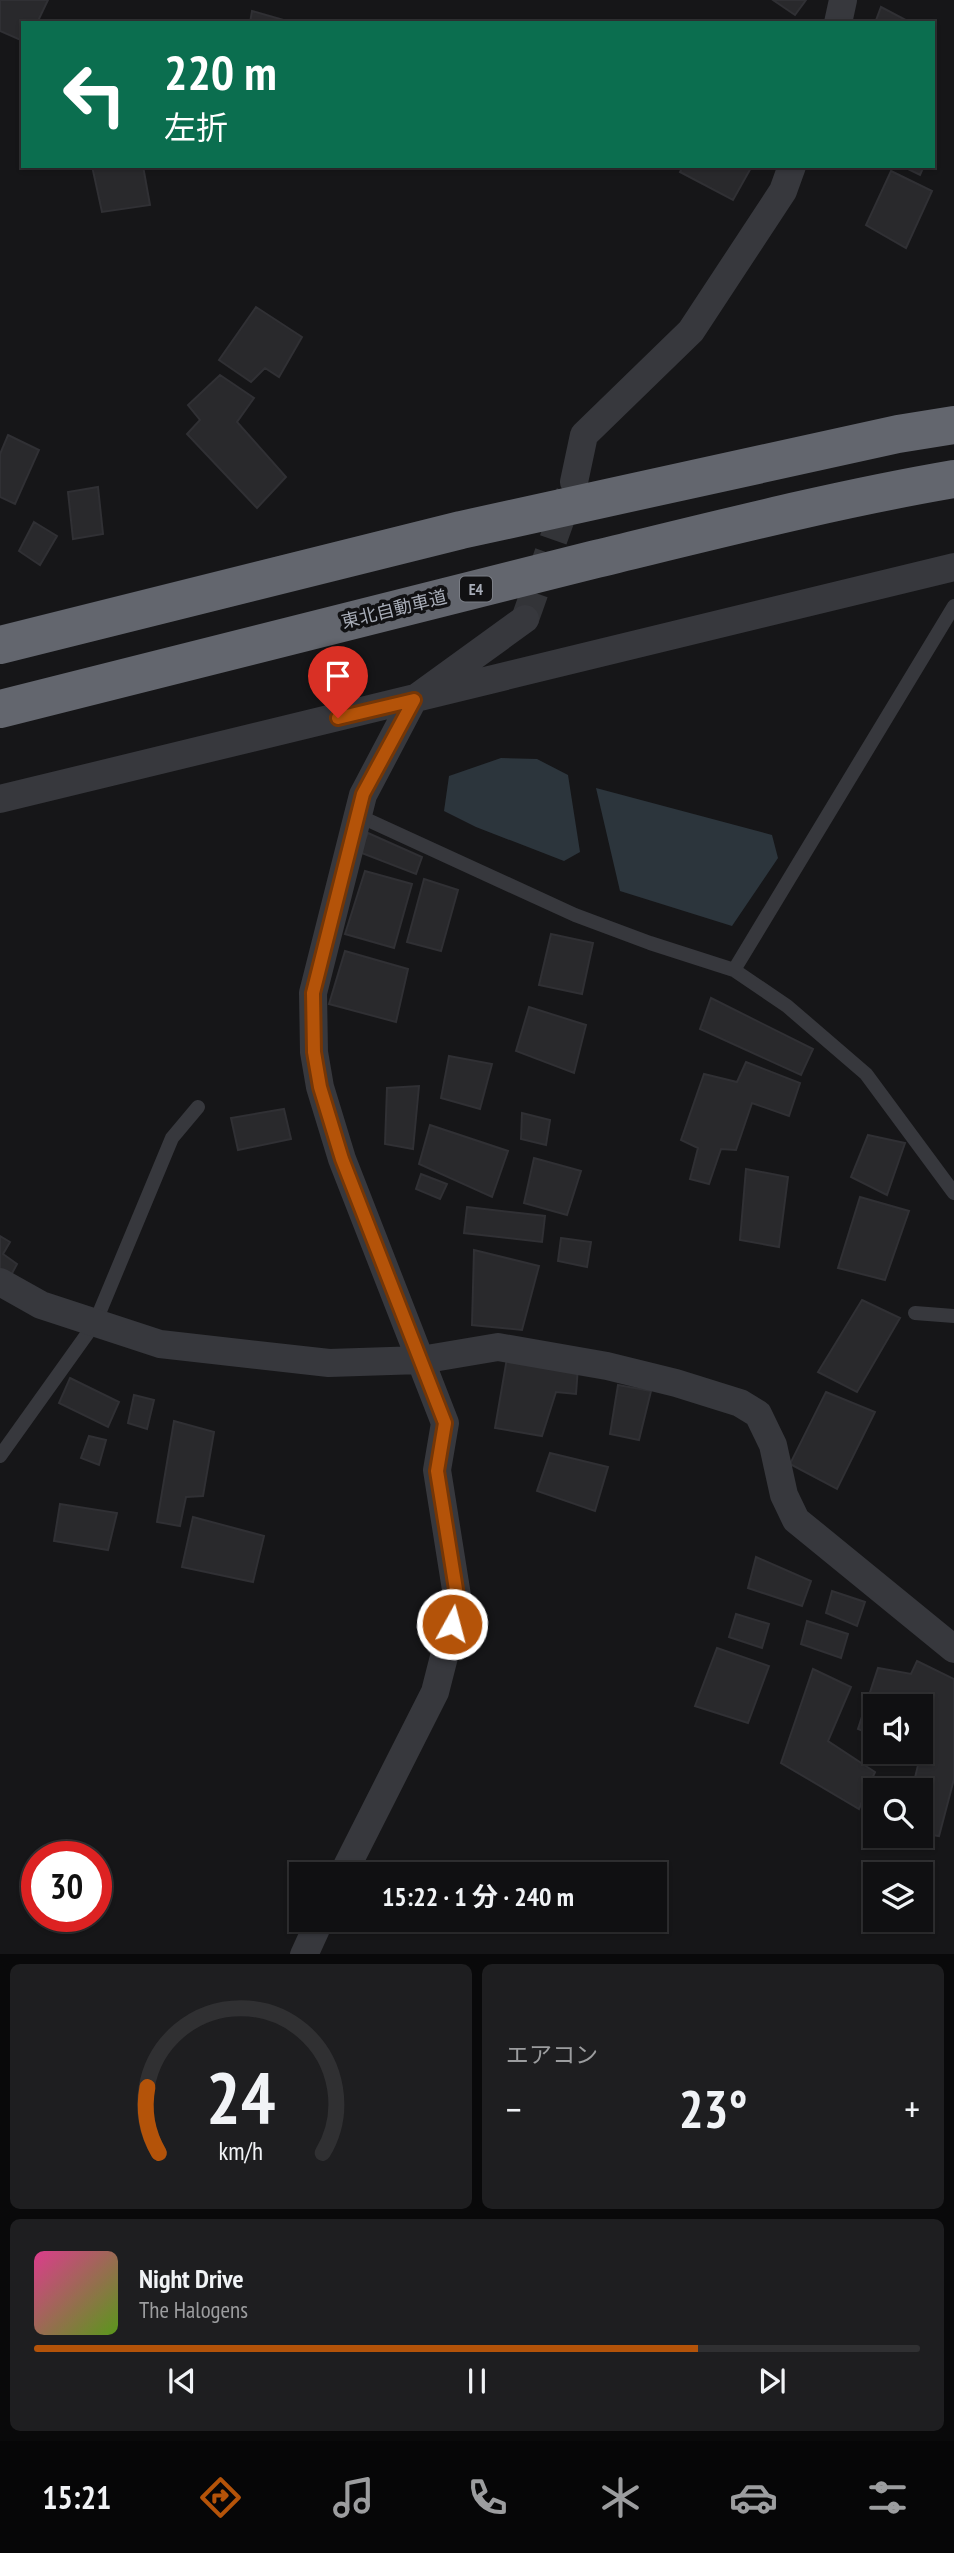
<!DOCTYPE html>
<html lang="ja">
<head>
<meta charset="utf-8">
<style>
	:root { --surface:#101012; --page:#1e1e20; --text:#f1f3f6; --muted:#9c9d9f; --line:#303032; --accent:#b45309 }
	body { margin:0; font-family:"PT Sans Narrow","Noto Sans JP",sans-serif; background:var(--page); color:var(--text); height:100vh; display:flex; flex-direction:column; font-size:26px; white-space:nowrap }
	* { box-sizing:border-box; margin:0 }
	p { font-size:23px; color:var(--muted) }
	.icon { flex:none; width:38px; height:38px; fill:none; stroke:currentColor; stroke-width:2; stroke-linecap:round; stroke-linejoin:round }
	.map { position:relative; height:1954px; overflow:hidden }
	.side { display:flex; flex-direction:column; gap:10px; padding:10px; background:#09090a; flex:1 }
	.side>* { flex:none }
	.banner { position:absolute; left:21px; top:21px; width:914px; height:147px; border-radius:0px; box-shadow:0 2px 5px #0004,0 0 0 2px var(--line); background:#0b6e4f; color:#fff; overflow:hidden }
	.controls { position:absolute; left:863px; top:1694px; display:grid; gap:14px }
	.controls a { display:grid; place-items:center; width:70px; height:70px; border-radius:0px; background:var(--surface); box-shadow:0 2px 5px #0004,0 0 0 2px var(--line); font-size:35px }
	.speed { position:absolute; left:21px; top:1841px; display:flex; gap:14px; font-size:35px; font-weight:700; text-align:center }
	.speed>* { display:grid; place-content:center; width:91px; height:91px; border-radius:50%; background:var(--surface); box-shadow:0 2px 5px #0004,0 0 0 2px var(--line); line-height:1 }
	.speed .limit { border:10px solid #d22; background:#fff; color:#111 }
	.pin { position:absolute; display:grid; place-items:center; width:60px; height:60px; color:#fff; margin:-72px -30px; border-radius:50% 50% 50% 0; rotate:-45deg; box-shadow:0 0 7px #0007 }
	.pin .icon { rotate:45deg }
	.me { position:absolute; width:77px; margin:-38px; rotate:7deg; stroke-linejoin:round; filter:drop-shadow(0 0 5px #0008) }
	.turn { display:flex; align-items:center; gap:24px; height:147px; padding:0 28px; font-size:32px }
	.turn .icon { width:91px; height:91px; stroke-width:2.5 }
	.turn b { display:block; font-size:49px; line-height:60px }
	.big { font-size:52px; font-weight:700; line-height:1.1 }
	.side .widget { flex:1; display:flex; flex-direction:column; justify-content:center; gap:10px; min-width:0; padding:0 24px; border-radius:10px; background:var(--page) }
	.side .dial { align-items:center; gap:0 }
	.dial svg { height:182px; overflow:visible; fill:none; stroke:var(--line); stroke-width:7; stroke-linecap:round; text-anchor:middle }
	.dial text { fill:var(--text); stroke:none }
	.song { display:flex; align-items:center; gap:21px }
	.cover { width:84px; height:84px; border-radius:10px; background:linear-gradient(135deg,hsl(330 70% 55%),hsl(90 70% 35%)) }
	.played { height:7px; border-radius:4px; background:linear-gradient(90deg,var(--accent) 75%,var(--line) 75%) }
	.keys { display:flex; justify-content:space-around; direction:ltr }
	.heat { display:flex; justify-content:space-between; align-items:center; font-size:38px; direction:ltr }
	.side .tiles { flex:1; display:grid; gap:10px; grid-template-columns:1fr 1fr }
	.widget:last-child { grid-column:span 2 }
	.trip { position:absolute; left:289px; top:1862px; width:378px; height:70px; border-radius:0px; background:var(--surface); box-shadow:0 2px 5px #0004,0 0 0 2px var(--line); font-weight:700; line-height:70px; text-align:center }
	.tab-bar { display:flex; height:112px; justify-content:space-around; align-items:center; background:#060607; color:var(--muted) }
	.tab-bar .icon { width:49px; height:49px }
	.tab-bar .selected { color:var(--accent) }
	.tab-bar b { font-size:32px; color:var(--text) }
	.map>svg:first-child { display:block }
	.water { fill:#2c353c }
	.building { fill:#29292c; stroke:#303034; stroke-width:2 }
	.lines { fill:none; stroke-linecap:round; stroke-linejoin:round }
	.minor-tunnel { stroke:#333438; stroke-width:28; stroke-dasharray:28 14; stroke-linecap:butt }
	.service { stroke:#37383d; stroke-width:14 }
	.minor { stroke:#37383d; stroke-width:28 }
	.motorway { stroke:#63666e; stroke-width:38 }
	.route-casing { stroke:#753606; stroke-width:18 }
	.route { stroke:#b45309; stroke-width:12 }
	.labels { text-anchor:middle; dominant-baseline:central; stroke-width:7; stroke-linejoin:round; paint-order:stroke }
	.shield { fill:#111113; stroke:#7b7e86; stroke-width:2 }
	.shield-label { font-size:16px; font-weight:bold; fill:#a8adb8 }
	.street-label { font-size:18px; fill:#a8adb8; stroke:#111113 }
</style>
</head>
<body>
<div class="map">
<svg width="954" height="1955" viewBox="0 0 954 1955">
	<rect width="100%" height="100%" fill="#161618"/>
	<path class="water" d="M501 758 537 759 568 775 580 852 564 861 476 827 444 811 449 776Z
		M596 788 772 835 778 858 732 926 620 891Z"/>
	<path class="building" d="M0 0H48L37 23H23V41L0 31Z
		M773 0H806L795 15Z
		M881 7 906 20 904 23H875Z
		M252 11 294 23H250Z
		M92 166H143L150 205 102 212Z
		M683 166H752L733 200 680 172Z
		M902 166H924L920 175Z
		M891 171 932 191 906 248 866 225Z
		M256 307 302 337 279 377 265 368 251 382 219 360Z
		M220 375 254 398 237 422 286 477 257 508 187 434 200 420 188 405Z
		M8 435 39 450 15 504 0 497V454Z
		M98 487 103 534 73 539 68 492Z
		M34 522 57 536 40 565 19 551Z
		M368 833 422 857 416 874 359 852Z
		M365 871 412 884 394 948 345 934Z
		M424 879 458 890 441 951 407 942Z
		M551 934 593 943 582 994 539 985Z
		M345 951 408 969 396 1022 329 1004Z
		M711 998 813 1049 801 1075 700 1029Z
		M529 1007 586 1025 574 1073 516 1051Z
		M449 1056 492 1064 480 1109 441 1098Z
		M746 1062 800 1083 789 1116 752 1103 736 1150 721 1149 709 1184 690 1179 698 1148 681 1140 704 1074 737 1082Z
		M419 1086 413 1149 385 1144 387 1088Z
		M284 1109 291 1139 238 1150 231 1118Z
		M522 1113 550 1120 546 1145 521 1139Z
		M430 1125 508 1151 492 1197 419 1164Z
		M868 1135 905 1143 887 1195 851 1177Z
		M534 1158 581 1171 567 1215 524 1203Z
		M746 1169 788 1177 779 1247 740 1240Z
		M421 1174 447 1184 440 1199 416 1189Z
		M860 1197 909 1211 885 1280 838 1268Z
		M467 1207 545 1216 542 1242 464 1233Z
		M0 1236 10 1242 3 1254 17 1264 9 1279 0 1274Z
		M561 1238 591 1242 587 1267 558 1261Z
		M474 1250 539 1266 522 1330 472 1325Z
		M862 1300 900 1318 857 1392 818 1372Z
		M507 1358 578 1367 576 1394 556 1392 542 1436 495 1428Z
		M70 1378 119 1402 108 1427 59 1403Z
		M618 1385 651 1391 639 1440 610 1434Z
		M826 1392 875 1412 837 1489 790 1464Z
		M134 1395 154 1400 147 1429 128 1423Z
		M174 1421 214 1432 203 1496 186 1497 180 1526 157 1522Z
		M89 1436 106 1440 99 1465 81 1458Z
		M550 1453 608 1467 595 1511 537 1491Z
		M60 1504 117 1513 108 1550 54 1541Z
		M193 1517 264 1536 253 1582 182 1567Z
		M756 1557 811 1581 802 1606 748 1588Z
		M832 1591 865 1602 857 1626 826 1613Z
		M736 1614 769 1624 762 1648 729 1637Z
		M807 1621 848 1634 841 1658 801 1644Z
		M717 1648 769 1666 748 1723 695 1706Z
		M917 1661 954 1679V1779L939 1836 920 1833V1790H912L920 1757 908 1752H920V1706H875V1736L858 1729 878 1668 911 1674Z
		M813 1669 851 1687 828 1741 875 1772 859 1809 781 1763Z"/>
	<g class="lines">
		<path class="minor-tunnel" d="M525 619 570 493"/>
		<path class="service" d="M357 815 575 915 650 943 734 970 787 1006 866 1074 954 1193
			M734 970 954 606
			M915 1313 954 1316
			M0 1456 95 1323 172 1138 198 1107"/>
		<path class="minor" d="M838 23 843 0
			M574 482 584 435 691 331 783 191 792 166
			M0 799 954 567
			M0 1282 41 1305 160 1344 329 1363 421 1360 498 1347 607 1366 676 1383 740 1403 758 1414 773 1445 784 1495 796 1520 954 1649
			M343 1874 435 1692 458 1602 437 1470 445 1423 342 1159 320 1087 314 1052 313 993 363 795 413 700 525 619
			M304 1955 320 1920"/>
		<path class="motorway" d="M0 645 461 530 898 434 954 425
			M0 709C197 660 394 609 592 560 712 531 832 500 954 479"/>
	</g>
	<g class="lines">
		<g class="route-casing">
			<path id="route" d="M338 718 414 700 363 794 313 993 314 1052 320 1087 342 1159 445 1423 437 1471 458 1602 452 1624"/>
		</g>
		<use href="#route" class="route"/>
	</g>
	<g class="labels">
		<rect class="shield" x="460" y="576.5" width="32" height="25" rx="5"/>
		<g class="shield-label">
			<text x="476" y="589">E4</text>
		</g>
		<g class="street-label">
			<text transform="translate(394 609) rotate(-14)">東北自動車道</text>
		</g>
	</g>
</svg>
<div class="controls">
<a><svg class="icon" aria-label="sound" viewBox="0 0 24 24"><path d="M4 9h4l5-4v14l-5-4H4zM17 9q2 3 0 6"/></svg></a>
<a><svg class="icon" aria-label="search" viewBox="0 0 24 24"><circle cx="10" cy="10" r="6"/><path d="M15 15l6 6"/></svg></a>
<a><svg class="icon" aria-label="layers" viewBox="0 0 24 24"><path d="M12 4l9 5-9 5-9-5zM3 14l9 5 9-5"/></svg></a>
</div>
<div class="speed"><div class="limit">30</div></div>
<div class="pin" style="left:338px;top:718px;background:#d93025"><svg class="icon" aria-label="arrive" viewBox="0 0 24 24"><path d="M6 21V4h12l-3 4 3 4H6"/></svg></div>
<svg class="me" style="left:452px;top:1624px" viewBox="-20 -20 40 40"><circle r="17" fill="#b45309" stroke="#fff" stroke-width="3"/><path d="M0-11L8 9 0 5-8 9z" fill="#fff"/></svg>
<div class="trip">15:22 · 1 分 · 240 m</div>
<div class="banner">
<div class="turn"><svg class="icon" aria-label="left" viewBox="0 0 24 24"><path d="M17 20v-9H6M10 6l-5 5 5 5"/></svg><div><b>220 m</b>左折</div></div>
</div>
</div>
<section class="side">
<div class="tiles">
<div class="widget dial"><svg viewBox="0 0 100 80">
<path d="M14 69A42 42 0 1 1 86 69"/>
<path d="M14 69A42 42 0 0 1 9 40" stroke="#b45309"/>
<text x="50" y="56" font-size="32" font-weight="700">24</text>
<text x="50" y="72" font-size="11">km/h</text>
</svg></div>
<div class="widget"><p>エアコン</p>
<div class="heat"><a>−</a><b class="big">23°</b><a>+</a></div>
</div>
<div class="widget">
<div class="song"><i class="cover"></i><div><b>Night Drive</b><p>The Halogens</p></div></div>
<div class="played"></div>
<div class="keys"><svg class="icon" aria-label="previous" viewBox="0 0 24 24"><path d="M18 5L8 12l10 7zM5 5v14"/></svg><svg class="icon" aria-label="pause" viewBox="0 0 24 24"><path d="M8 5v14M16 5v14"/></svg><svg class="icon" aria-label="next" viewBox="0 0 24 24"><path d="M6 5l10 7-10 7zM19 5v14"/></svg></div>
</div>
</div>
</section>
<nav class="tab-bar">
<b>15:21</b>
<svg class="icon selected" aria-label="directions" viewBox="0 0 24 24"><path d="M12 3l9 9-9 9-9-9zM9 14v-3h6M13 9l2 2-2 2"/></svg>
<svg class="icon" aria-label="music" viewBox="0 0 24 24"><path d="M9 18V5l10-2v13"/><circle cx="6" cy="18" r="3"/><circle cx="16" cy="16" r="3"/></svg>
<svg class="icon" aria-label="phone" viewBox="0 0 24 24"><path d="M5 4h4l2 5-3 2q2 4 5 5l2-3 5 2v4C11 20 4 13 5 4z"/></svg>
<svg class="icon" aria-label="climate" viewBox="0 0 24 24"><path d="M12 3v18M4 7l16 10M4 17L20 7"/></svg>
<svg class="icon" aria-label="car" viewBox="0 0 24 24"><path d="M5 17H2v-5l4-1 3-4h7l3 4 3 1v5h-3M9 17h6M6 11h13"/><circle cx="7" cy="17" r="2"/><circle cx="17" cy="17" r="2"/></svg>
<svg class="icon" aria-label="filters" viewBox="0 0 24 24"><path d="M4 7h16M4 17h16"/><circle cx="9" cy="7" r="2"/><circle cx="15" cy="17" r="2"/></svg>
</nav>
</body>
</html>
